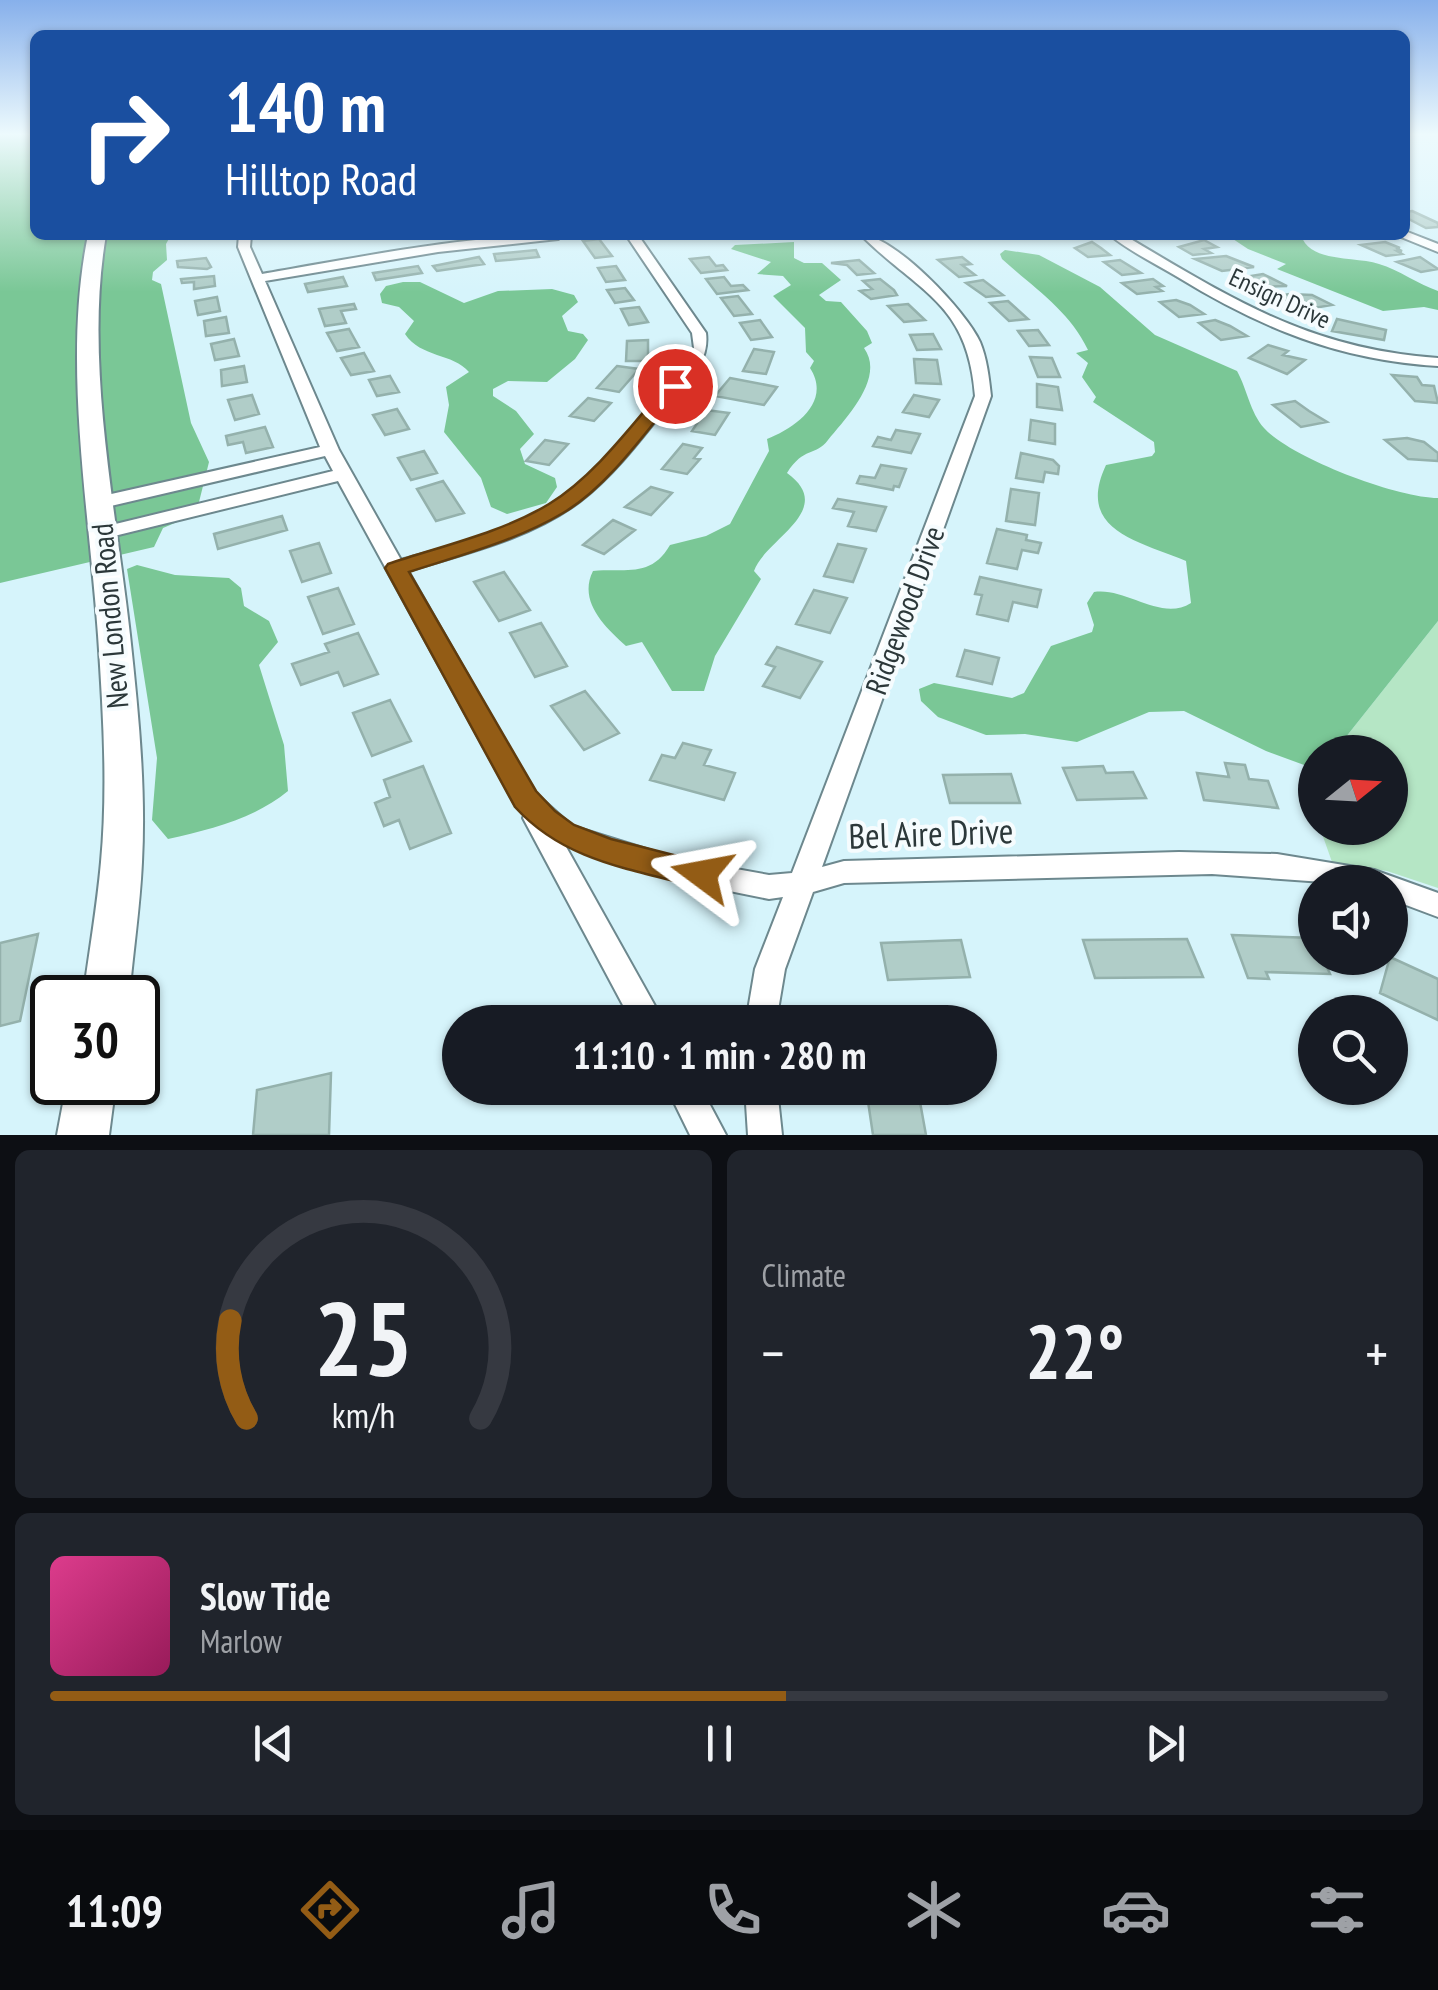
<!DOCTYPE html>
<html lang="en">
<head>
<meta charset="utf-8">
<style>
	:root { --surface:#171b24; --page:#20242c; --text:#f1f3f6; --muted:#9ea1a6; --line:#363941; --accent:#935c15 }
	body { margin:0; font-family:"PT Sans Narrow",sans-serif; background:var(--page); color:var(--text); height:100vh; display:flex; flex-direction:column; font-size:38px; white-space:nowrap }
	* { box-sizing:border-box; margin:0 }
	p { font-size:32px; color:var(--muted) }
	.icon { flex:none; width:55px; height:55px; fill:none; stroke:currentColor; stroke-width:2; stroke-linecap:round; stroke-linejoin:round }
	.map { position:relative; height:1135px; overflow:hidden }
	.panel { display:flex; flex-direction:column; gap:15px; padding:15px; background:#0d0f14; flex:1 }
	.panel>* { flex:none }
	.hud { position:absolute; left:30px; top:30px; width:1380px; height:210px; border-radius:15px; box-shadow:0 2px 8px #0004; background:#1a4fa0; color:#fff; overflow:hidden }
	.needle { width:65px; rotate:72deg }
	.fabs { position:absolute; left:1298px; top:735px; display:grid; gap:20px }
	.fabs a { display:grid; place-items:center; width:110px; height:110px; border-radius:50%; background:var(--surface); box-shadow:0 2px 8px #0004; font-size:50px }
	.speed { position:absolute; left:30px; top:975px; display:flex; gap:20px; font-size:50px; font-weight:700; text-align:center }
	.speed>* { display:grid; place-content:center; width:130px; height:130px; border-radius:50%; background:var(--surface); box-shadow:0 2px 8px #0004; line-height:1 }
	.speed .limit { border:5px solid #111; border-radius:15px; background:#fff; color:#111 }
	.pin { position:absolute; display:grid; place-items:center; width:85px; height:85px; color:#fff; margin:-42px; border:5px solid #fff; border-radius:50%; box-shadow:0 2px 10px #0007 }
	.me { position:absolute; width:110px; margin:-55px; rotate:283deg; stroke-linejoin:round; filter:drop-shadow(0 0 8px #0008) }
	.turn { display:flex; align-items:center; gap:35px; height:210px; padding:0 30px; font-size:45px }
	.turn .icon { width:130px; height:130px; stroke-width:2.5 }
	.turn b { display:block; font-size:70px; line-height:85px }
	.big { font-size:75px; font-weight:700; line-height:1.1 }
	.panel .widget { flex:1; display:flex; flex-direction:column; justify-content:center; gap:15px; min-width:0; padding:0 35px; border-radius:15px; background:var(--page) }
	.panel .dial { align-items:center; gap:0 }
	.dial svg { height:260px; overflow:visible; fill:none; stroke:var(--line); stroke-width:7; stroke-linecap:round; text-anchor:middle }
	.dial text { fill:var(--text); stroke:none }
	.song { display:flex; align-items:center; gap:30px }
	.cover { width:120px; height:120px; border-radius:15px; background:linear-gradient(135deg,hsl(330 70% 55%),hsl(330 70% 35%)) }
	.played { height:10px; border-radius:5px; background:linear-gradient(90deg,var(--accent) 55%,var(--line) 55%) }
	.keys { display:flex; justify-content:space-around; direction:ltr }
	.heat { display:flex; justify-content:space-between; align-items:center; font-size:55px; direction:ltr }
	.panel .tiles { flex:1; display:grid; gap:15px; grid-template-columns:1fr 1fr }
	.widget:last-child { grid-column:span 2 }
	.trip { position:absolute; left:442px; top:1005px; width:555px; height:100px; border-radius:50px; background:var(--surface); box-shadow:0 2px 8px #0004; font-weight:700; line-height:100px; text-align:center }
	.dock { display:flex; height:160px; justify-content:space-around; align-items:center; background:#090b0e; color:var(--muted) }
	.dock .icon { width:70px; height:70px }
	.dock .active { color:var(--accent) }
	.dock b { font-size:45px; color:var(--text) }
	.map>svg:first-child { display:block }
	.green { fill:#b5e6c5 }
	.forest { fill:#7ac796 }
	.building { fill:#b0cdc8; stroke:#94b1ac; stroke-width:2.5 }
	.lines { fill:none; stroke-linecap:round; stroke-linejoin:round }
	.street-casing { stroke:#6d888e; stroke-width:4 }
	.primary-casing { stroke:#6d888e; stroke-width:4 }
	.street { fill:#fff; fill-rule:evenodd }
	.primary { fill:#fff; fill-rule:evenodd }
	.route { fill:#935c15; stroke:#603c0e; stroke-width:2.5 }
	.labels { text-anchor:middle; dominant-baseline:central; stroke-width:8; stroke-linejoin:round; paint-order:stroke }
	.far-street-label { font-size:25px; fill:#2c383a; stroke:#f6fcfe }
	.street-label { font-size:30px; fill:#2c383a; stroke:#f6fcfe }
	.near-street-label { font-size:35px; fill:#2c383a; stroke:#f6fcfe }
</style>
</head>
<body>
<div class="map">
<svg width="1438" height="1135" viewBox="0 0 1438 1135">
	<rect width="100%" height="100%" fill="#d6f4fb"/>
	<path class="green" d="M1438 621V888L1387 871 1332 862 1320 828H1390V752H1334Z"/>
	<path class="forest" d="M0 133H35V235H171L166 244 167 260 153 272 152 280 161 284 191 423 209 462 196 514 163 528 154 547 0 583Z
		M1227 235H1301C1309 263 1355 256 1379 264 1399 270 1418 284 1438 291V310L1424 307 1383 311 1277 269 1286 264 1248 249Z
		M794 242V258L804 263H822L841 280 819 295 826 301 841 302 867 331 872 343 864 348C885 377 848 416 828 440 815 457 804 446 787 473 838 510 765 539 754 571L761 579 715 656 704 691H672L642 642 626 646C604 626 578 601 593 571 626 568 651 578 670 545L706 536 730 524 769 451 767 439C795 428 832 402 810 368L814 361 806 352 805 328 773 296 791 285 783 276 757 274 771 262 731 249 735 245Z
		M1005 250 1039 255 1100 287 1155 335 1237 371C1247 389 1250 412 1264 428 1291 458 1397 498 1438 498V621L1334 752H1315V769L1266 751 1184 711 1149 712 1077 742 1025 734 986 735 938 717 921 701 919 689 934 683 1012 698 1024 693 1051 646 1092 632 1094 625 1087 603 1094 592C1126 587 1161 622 1191 603L1186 561C1139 541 1075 531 1106 465L1152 456 1155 452 1154 442 1093 402 1096 397 1082 377 1088 363 1076 353 1088 350C1069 310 1034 288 1002 259L1000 254Z
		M403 282H420L464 303 498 291 552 289 574 295 578 302 562 316 568 331 583 334 588 340 575 359 547 382 508 381 493 389V396L516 411 534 434 520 449 525 464 555 478 557 487 546 503 507 514 491 507 481 478 444 432 449 405 446 387 469 372C453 353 421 358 405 334L414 321 399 307 382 303 380 294 386 286Z
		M137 565 175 575 229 578 241 588 244 606 269 621 278 642 259 665 284 745 288 791C254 819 211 829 168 839L152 820 157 758 127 569Z"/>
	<path class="building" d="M1412 211 1438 223V227L1426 228 1405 217V212Z
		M599 239 612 256 595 258 583 241Z
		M1204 240 1217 247 1204 249 1211 253 1193 255 1179 247Z
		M1092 242 1101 248 1110 255 1088 257 1075 248Z
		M1385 242 1400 248H1396L1402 251H1397L1402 254 1386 256 1361 245Z
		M536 250 539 257 496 261 494 254Z
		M1226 256 1254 267 1222 271 1195 259Z
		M479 257 484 264 437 271 433 266Z
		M709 257 716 266 723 265 727 270 701 273 690 259Z
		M962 257 971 264 962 265 975 275 959 277 938 260Z
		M1420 257 1438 269 1421 272 1397 262Z
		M206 258 211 267 207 269 178 267 177 261Z
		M859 260 874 273 857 275 847 265 831 263Z
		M1120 260 1141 273 1122 275 1104 262Z
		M418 266 422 273 376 280 373 273Z
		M616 266 625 280 606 282 598 268Z
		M1263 274 1287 286 1256 287 1238 278Z
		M214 276 215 286 194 289V282L182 283 181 279Z
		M343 277 347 286 308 292 305 284Z
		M724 277 731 286 743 285 748 290 717 294 706 279Z
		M880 279 894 290 897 295 871 299 860 291 872 289 863 281Z
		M1153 279 1163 286 1156 287 1162 291 1137 294 1122 283Z
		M983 280 1003 295 986 297 966 283Z
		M625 288 634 300 615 303 607 290Z
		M1290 294 1312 295 1332 305 1308 309 1276 296Z
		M738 296 752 314 734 316 721 298Z
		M217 297 220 311 198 315 195 301Z
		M1176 300 1190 305 1204 314 1179 317 1160 302Z
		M1008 301 1028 319 1009 321 990 303Z
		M354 304 356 309 341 311 346 323 325 326 319 309Z
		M908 304 925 320 904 322 888 306Z
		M639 307 648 322 629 325 621 309Z
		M226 317 229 333 206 336 204 321Z
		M1337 319 1386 330 1384 340 1332 331Z
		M760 320 772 337 751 340 740 323Z
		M1215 320 1230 326 1247 336 1221 340 1199 323Z
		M349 329 359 347 337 351 327 333Z
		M1038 330 1049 345 1029 346 1018 331Z
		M933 334 941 349 917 350 910 335Z
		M234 339 239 356 215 360 211 344Z
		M648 340V361H626L627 341Z
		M1268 345 1288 351 1283 355 1305 360 1287 374 1249 358Z
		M754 349 774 352 766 374 743 371Z
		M364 353 374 371 351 375 341 358Z
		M1030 357 1052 358 1060 377H1038Z
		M914 359 937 360 941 384 916 383Z
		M244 366 247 382 222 386 221 370Z
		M617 366 639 369 619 392 597 388Z
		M1392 375 1417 377 1422 385 1434 386 1438 403 1415 401Z
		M390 376 399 392 377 396 369 380Z
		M730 378 777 387 764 405 715 396Z
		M1037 384 1058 387 1062 410 1037 407Z
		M252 395 259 414 235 420 228 400Z
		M914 395 939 400 929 417 903 412Z
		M588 398 611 403 594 421 570 416Z
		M1295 401 1309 411 1327 422 1301 427 1273 405Z
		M397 409 409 429 385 435 373 415Z
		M706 410 729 413 715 435 692 431Z
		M1031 420 1055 424V444L1029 440Z
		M265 427 273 447 246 453 243 442 228 445 226 436Z
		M896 430 920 434 911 453 873 446 878 437 891 440Z
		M1407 438 1424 442 1438 453V461L1408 459 1385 440Z
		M545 440 568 444 549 465 526 461Z
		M683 444 702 448 694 458 700 459 687 474 662 469Z
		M424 451 437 473 411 480 398 458Z
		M1021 453 1053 460 1059 466 1058 474 1045 472 1043 482 1016 478Z
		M881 465 906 469 899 487 894 486 893 490 857 483 860 476 875 478Z
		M443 481 464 513 436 521 417 489Z
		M651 487 672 493 651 515 625 507Z
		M1011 489 1039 493 1035 525 1006 521Z
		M838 499 886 507 876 531 848 526 854 512 833 508Z
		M282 516 287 530 218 549 214 534Z
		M613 520 635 530 604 554 583 545Z
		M997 529 1027 535 1026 540 1041 543 1038 553 1022 550 1017 569 987 563Z
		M319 543 331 573 302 582 290 551Z
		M838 544 866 549 853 582 824 576Z
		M504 572 530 610 499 621 474 582Z
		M980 577 1041 590 1037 607 1013 602 1008 621 977 614 982 595 975 594Z
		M338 588 354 624 323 634 308 597Z
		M814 590 847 598 830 633 796 624Z
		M541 623 567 666 535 677 510 633Z
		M358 633 378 674 344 686 338 672 301 685 292 664 329 652 325 644Z
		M777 647 822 662 800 698 763 686 775 667 766 664Z
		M965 650 999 658 992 684 957 676Z
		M585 691 619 733 584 750 551 706Z
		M390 700 411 741 372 756 353 713Z
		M683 743 711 750 704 765 735 773 724 800 650 780 662 755 675 758Z
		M1225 763 1245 765 1249 779 1268 781 1278 808 1204 800 1197 773 1229 777Z
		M423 766 451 833 410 849 399 820 384 826 375 803 390 797 384 780Z
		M1103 766 1106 773 1133 772 1146 798 1077 800 1063 768Z
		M1011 774 1020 803H950L943 775Z
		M38 934 20 1021 0 1026V943Z
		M1232 935 1314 938 1315 958H1323L1330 974 1266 972 1269 979 1248 978Z
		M1187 939 1203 977 1095 978 1083 940Z
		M961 940 970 977 888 980 881 943Z
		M1390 957 1438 979V1020L1380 993Z
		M331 1073 329 1135H253L257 1090Z
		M866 1088H950L953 1100 920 1102 926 1135H873Z"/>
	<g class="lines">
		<g class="street-casing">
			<path id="street" d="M1405 231 1438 244V252L1401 237 1399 235H1405Z
				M239 235H251L250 247 262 274C362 257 462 235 564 235L558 239 438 252 265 281 339 450 401 560C451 546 502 534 547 507 604 473 643 413 686 364L694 348 692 333 626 235H638L706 333C710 363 686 383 668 405 641 439 614 475 579 502 529 539 466 553 408 571L534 792 572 826 675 858 769 875 792 873 975 396C968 302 919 293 861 235 894 235 966 311 980 342 987 359 989 378 991 396L822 867 844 861 1179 852 1277 854 1374 870 1438 893V917L1390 899V882H1323L1212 874 844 883 813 892 785 969 776 1022H746L755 969 783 897 769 899 675 880 565 845 664 1022H632L523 818 525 814 516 806 338 481 102 539 92 533 95 529 333 471 325 456 98 509 89 503 98 497 320 447 238 247Z
				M1110 235H1124C1232 299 1309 349 1438 358V366C1338 360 1261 328 1176 276 1154 263 1129 251 1110 235Z
				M667 1088H701L726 1135H690Z
				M745 1088H777L782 1135H748Z"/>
		</g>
		<g class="primary-casing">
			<path id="primary" d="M88 235H106C84 361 116 508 130 635 138 709 146 787 142 862 140 907 133 952 129 998H83C89 953 97 907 101 862 108 788 103 709 98 635 89 508 62 361 88 235Z
				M67 1082H116L109 1135H57Z"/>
		</g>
		<use href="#street" class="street"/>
		<use href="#primary" class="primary"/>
	</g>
	<linearGradient id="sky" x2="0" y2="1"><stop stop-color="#87b0eb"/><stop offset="0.46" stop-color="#edfafd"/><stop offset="1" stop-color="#edfafd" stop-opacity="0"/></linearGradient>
	<rect width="1438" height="292" fill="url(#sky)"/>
	<path class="route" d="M675 380 684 386 681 389C648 429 608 487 563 513 516 541 461 555 409 572L536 791 555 811 574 825 611 839 713 865 718 874 713 884 702 888C632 869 565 862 515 807L385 568 388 564C441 546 501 533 549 504 596 475 633 423 669 382Z"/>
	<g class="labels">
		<g class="far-street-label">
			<text transform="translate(1280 298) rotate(25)">Ensign Drive</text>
		</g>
		<g class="street-label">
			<text transform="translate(904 610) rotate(-70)">Ridgewood Drive</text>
			<text transform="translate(109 616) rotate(-95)">New London Road</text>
		</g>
		<g class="near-street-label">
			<text transform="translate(931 833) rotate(-2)">Bel Aire Drive</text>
		</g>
	</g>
</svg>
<div class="fabs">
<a><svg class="needle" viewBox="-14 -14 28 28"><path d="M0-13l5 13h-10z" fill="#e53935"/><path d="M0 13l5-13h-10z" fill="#9ea1a6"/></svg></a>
<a><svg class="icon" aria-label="sound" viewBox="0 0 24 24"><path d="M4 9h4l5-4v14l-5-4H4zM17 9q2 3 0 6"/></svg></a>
<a><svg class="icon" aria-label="search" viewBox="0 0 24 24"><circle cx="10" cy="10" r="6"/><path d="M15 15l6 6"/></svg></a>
</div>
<div class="speed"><div class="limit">30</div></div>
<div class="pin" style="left:675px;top:386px;background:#d93025"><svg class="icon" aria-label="arrive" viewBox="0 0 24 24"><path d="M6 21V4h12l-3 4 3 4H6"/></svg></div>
<svg class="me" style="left:702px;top:874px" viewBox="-20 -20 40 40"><path d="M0-17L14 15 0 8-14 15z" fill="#935c15" stroke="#fff" stroke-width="4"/></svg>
<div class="trip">11:10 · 1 min · 280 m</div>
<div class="hud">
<div class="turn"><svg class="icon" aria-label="right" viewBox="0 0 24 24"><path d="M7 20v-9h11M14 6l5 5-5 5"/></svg><div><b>140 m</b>Hilltop Road</div></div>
</div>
</div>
<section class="panel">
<div class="tiles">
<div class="widget dial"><svg viewBox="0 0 100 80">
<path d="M14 69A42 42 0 1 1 86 69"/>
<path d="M14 69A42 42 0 0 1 9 39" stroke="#935c15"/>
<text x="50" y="56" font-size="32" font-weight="700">25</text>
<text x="50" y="72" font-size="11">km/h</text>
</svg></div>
<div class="widget"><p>Climate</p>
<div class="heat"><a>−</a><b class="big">22°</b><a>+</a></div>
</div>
<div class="widget">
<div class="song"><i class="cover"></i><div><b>Slow Tide</b><p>Marlow</p></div></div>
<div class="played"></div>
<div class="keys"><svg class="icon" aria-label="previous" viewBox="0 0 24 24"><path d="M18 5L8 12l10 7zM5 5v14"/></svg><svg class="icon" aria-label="pause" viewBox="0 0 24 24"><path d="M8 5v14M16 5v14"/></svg><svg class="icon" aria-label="next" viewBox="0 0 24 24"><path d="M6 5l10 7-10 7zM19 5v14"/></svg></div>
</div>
</div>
</section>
<nav class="dock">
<b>11:09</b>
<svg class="icon active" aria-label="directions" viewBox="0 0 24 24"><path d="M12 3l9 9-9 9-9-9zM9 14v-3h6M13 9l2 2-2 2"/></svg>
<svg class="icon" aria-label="music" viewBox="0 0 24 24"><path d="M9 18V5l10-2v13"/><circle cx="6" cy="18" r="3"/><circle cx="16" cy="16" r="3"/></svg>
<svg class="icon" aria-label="phone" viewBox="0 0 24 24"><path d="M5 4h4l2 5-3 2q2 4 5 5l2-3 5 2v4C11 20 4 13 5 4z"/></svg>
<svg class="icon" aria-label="climate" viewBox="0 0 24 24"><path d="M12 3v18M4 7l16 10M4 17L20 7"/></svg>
<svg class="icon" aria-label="car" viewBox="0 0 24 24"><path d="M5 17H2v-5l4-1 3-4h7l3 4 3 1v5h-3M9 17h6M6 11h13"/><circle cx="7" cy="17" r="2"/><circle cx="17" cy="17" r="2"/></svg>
<svg class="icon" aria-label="filters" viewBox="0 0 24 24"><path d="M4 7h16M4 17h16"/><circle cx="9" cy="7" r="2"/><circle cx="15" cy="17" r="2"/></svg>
</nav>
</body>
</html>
